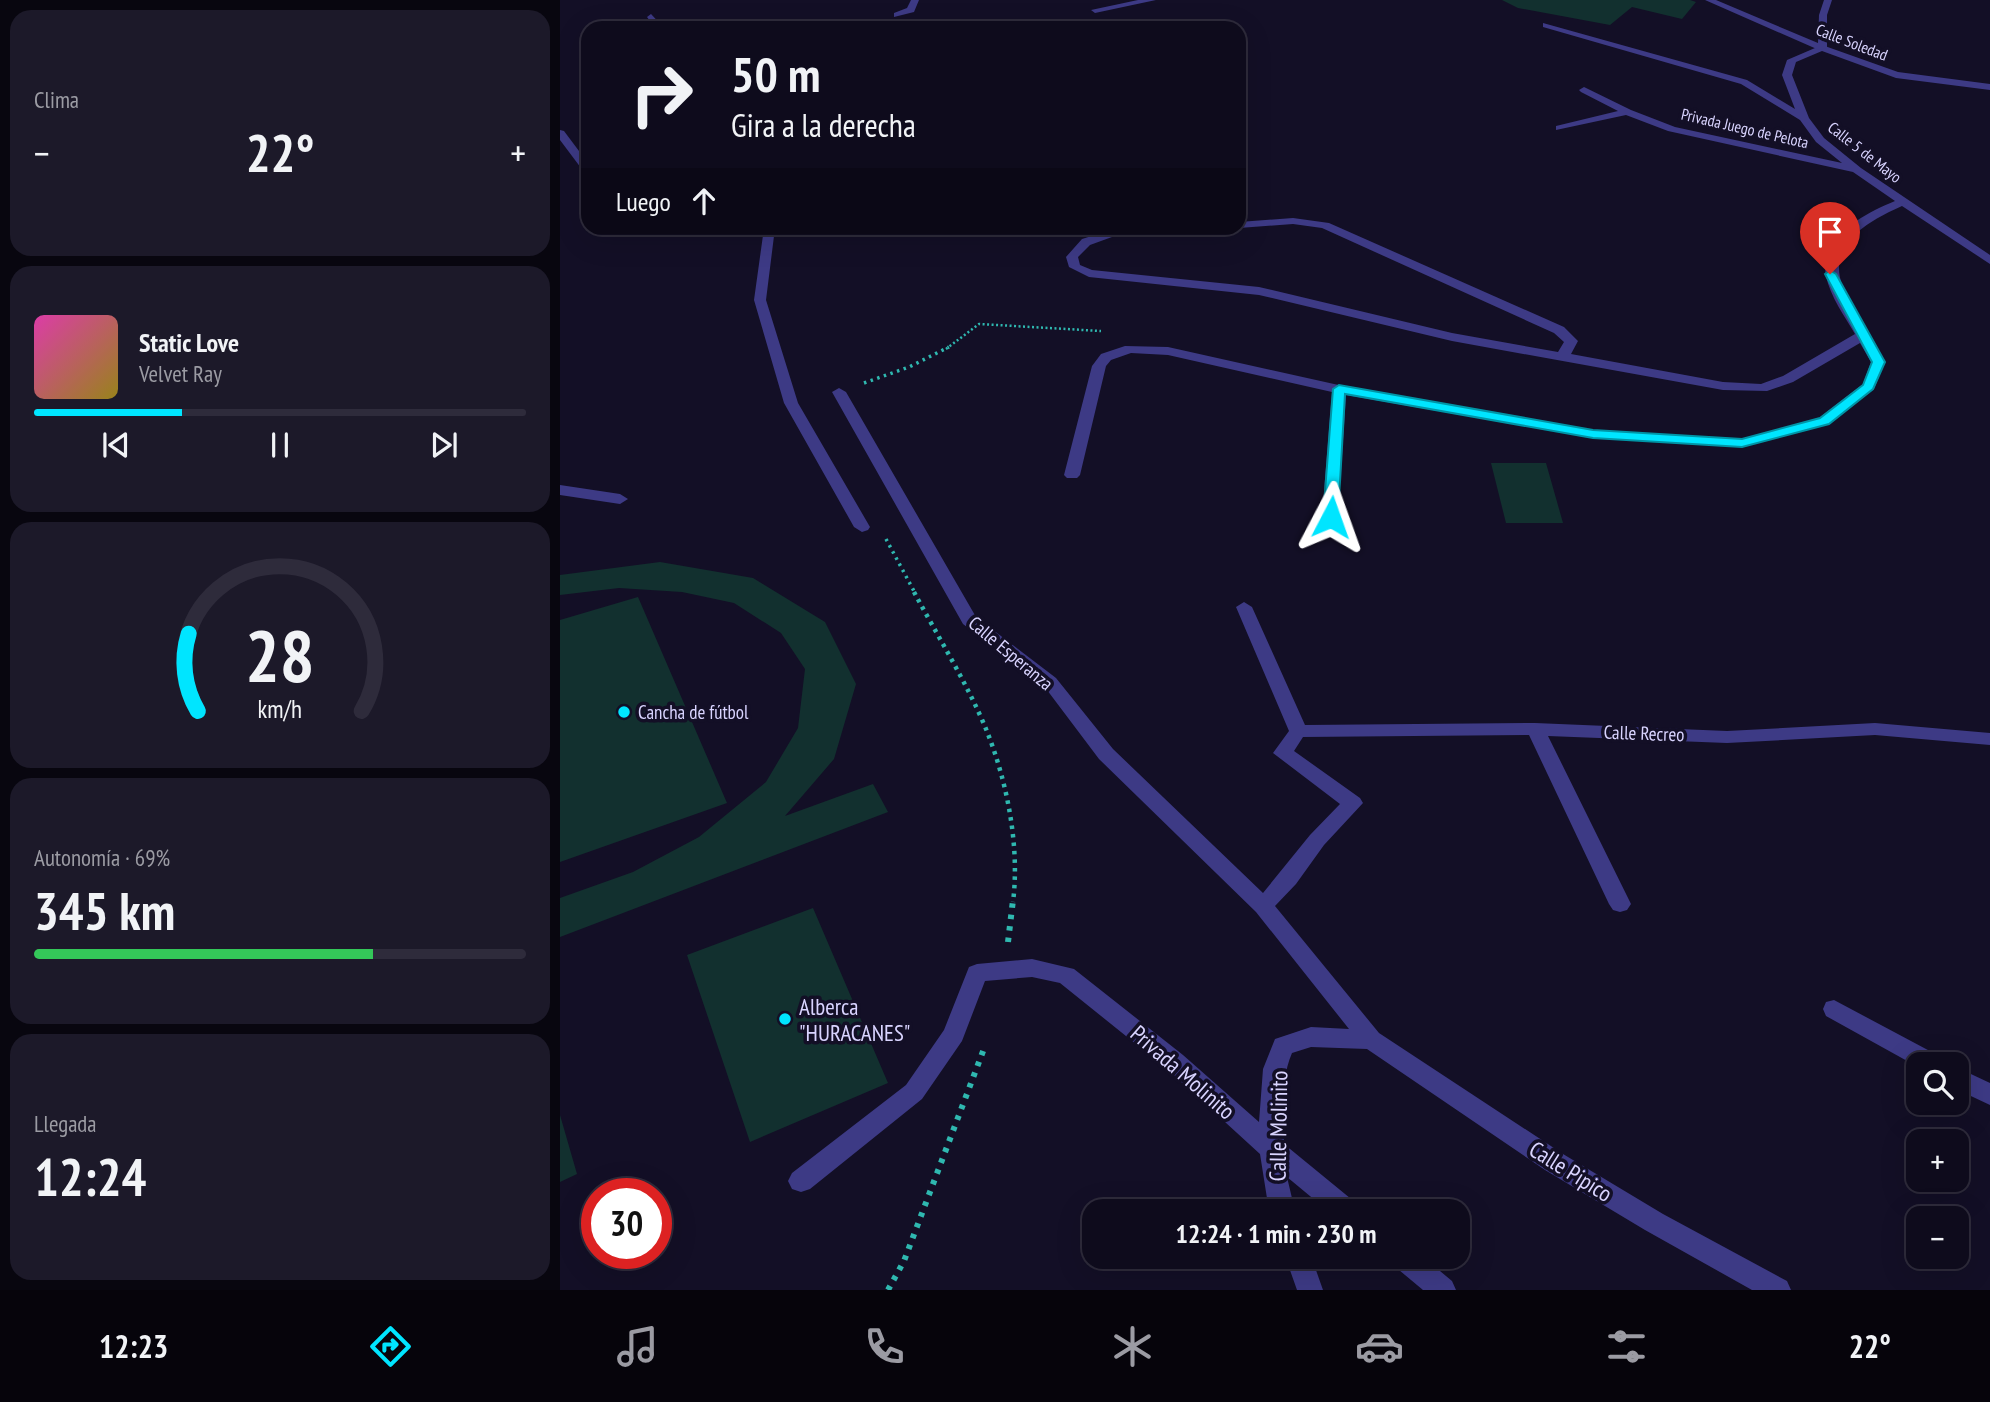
<!DOCTYPE html>
<html lang="es">
<head>
<meta charset="utf-8">
<style>
	:root { --surface:#0e0b1c; --page:#1c1929; --text:#f1f3f6; --muted:#9b9ba3; --line:#2e2b3b; --accent:#00e5ff }
	body { margin:0; font-family:"PT Sans Narrow",sans-serif; background:var(--page); color:var(--text); height:100vh; display:flex; flex-direction:column; font-size:26px; white-space:nowrap }
	* { box-sizing:border-box; margin:0 }
	p { font-size:23px; color:var(--muted) }
	.icon { flex:none; width:38px; height:38px; fill:none; stroke:currentColor; stroke-width:2; stroke-linecap:round; stroke-linejoin:round }
	.map { position:relative; flex:1; overflow:hidden }
	.side { display:flex; flex-direction:column; gap:10px; padding:10px; background:#08060f; width:560px }
	.side>* { flex:none }
	.top-card { position:absolute; left:21px; top:21px; width:665px; height:214px; border-radius:21px; box-shadow:0 7px 28px #0002,0 0 0 2px var(--line); background:#0e0b1c; color:var(--text); overflow:hidden }
	.tools { position:absolute; left:1346px; top:1052px; display:grid; gap:14px }
	.tools a { display:grid; place-items:center; width:63px; height:63px; border-radius:14px; background:var(--surface); box-shadow:0 7px 28px #0002,0 0 0 2px var(--line); font-size:35px }
	.speed { position:absolute; left:21px; top:1178px; display:flex; gap:14px; font-size:35px; font-weight:700; text-align:center }
	.speed>* { display:grid; place-content:center; width:91px; height:91px; border-radius:50%; background:var(--surface); box-shadow:0 7px 28px #0002,0 0 0 2px var(--line); line-height:1 }
	.speed .limit { border:10px solid #d22; background:#fff; color:#111 }
	.pin { position:absolute; display:grid; place-items:center; width:60px; height:60px; color:#fff; margin:-72px -30px; border-radius:50% 50% 50% 0; rotate:-45deg; box-shadow:0 0 7px #0007 }
	.pin .icon { rotate:45deg }
	.me { position:absolute; width:77px; margin:-38px; rotate:4deg; stroke-linejoin:round; filter:drop-shadow(0 0 5px #0008) }
	.turn { display:flex; align-items:center; gap:24px; height:147px; padding:0 35px; font-size:32px }
	.turn .icon { width:91px; height:91px; stroke-width:2.5 }
	.turn b { display:block; font-size:49px; line-height:60px }
	.then { display:flex; align-items:center; height:66px; padding:0 35px; background:#0003; gap:14px; font-size:26px }
	.big { font-size:52px; font-weight:800; line-height:1.1 }
	.side .card { flex:1; display:flex; flex-direction:column; justify-content:center; gap:10px; min-width:0; padding:0 24px; border-radius:21px; background:var(--page) }
	.side .dial { align-items:center; gap:0 }
	.dial svg { height:182px; overflow:visible; fill:none; stroke:var(--line); stroke-width:7; stroke-linecap:round; text-anchor:middle }
	.dial text { fill:var(--text); stroke:none }
	.song { display:flex; align-items:center; gap:21px }
	.cover { width:84px; height:84px; border-radius:10px; background:linear-gradient(135deg,hsl(320 70% 55%),hsl(50 70% 35%)) }
	.played { height:7px; border-radius:4px; background:linear-gradient(90deg,var(--accent) 30%,var(--line) 30%) }
	.keys { display:flex; justify-content:space-around; direction:ltr }
	.heat { display:flex; justify-content:space-between; align-items:center; font-size:38px; direction:ltr }
	.charge { height:10px; border-radius:5px; background:linear-gradient(90deg,#34c759 69%,var(--line) 0) }
	.trip { position:absolute; left:522px; top:1199px; width:388px; height:70px; border-radius:21px; background:var(--surface); box-shadow:0 7px 28px #0002,0 0 0 2px var(--line); font-weight:800; line-height:70px; text-align:center }
	.dock { display:flex; height:112px; justify-content:space-around; align-items:center; background:#06040b; color:var(--muted) }
	.dock .icon { width:49px; height:49px }
	.dock .on { color:var(--accent) }
	.dock b { font-size:32px; color:var(--text) }
	main { display:flex; flex:1; min-height:0 }
	.map>svg:first-child { display:block }
	.green { fill:#12302f }
	.lines { fill:none; stroke-linecap:round; stroke-linejoin:round }
	.path-far3 { stroke:#2fb8b0; stroke-width:2.5; stroke-dasharray:2 2.5; stroke-linecap:butt }
	.path-far2 { stroke:#2fb8b0; stroke-width:3.5; stroke-dasharray:2.5 4.5; stroke-linecap:butt }
	.path-far1 { stroke:#2fb8b0; stroke-width:4.5; stroke-dasharray:3.5 5; stroke-linecap:butt }
	.path { stroke:#2fb8b0; stroke-width:6; stroke-dasharray:4.5 7; stroke-linecap:butt }
	.minor { fill:#3d3a85; fill-rule:evenodd }
	.tertiary { fill:#3d3a85; fill-rule:evenodd }
	.route { fill:#00e5ff; stroke:#0095a6; stroke-width:2 }
	.poi-dot { fill:#00e5ff; stroke:#130f26; stroke-width:2.5 }
	.labels { text-anchor:middle; dominant-baseline:central; stroke-width:7; stroke-linejoin:round; paint-order:stroke }
	.far-street-label { font-size:16px; fill:#d9d4ff; stroke:#130f26 }
	.street-label { font-size:19px; fill:#d9d4ff; stroke:#130f26 }
	.poi-label { font-size:19px; fill:#d9d4ff; stroke:#130f26; text-anchor:start }
	.near-poi-label { font-size:23px; fill:#d9d4ff; stroke:#130f26; text-anchor:start }
	.near-street-label { font-size:23px; fill:#d9d4ff; stroke:#130f26 }
</style>
</head>
<body>
<main>
<section class="side">
<div class="card"><p>Clima</p>
<div class="heat"><a>−</a><b class="big">22°</b><a>+</a></div>
</div>
<div class="card">
<div class="song"><i class="cover"></i><div><b>Static Love</b><p>Velvet Ray</p></div></div>
<div class="played"></div>
<div class="keys"><svg class="icon" aria-label="previous" viewBox="0 0 24 24"><path d="M18 5L8 12l10 7zM5 5v14"/></svg><svg class="icon" aria-label="pause" viewBox="0 0 24 24"><path d="M8 5v14M16 5v14"/></svg><svg class="icon" aria-label="next" viewBox="0 0 24 24"><path d="M6 5l10 7-10 7zM19 5v14"/></svg></div>
</div>
<div class="card dial"><svg viewBox="0 0 100 80">
<path d="M14 69A42 42 0 1 1 86 69"/>
<path d="M14 69A42 42 0 0 1 10 35" stroke="#00e5ff"/>
<text x="50" y="56" font-size="32" font-weight="700">28</text>
<text x="50" y="72" font-size="11">km/h</text>
</svg></div>
<div class="card"><p>Autonomía · 69%</p><b class="big">345 km</b><div class="charge"></div></div>
<div class="card"><p>Llegada</p><b class="big">12:24</b></div>
</section>
<div class="map">
<svg width="1430" height="1290" viewBox="0 0 1430 1290">
	<rect width="100%" height="100%" fill="#130f26"/>
	<path class="green" d="M942 0H1130L1136 2 1122 19 1072 7 1050 25 958 8Z
		M931 463H986L1003 523H946Z
		M100 562 193 578 265 622 296 684 274 759 225 816 313 784 328 812 0 937V898L73 872 139 837 206 782 238 728 245 669 221 633 174 603 122 592 59 588 0 595V575Z
		M78 597 167 803 0 862V620Z
		M253 908 328 1083 190 1142 127 955Z
		M0 1115 17 1174 0 1182Z"/>
	<g class="lines">
		<path class="path-far3" d="M386 349 419 324 541 331"/>
		<path class="path-far2" d="M304 383 349 367 389 347
			M326 539 355 593"/>
		<path class="path-far1" d="M354 592C377 635 408 685 426 729 447 781 460 846 453 902"/>
		<path class="path" d="M448 942 453 900
			M328 1290 344 1261 425 1046"/>
		<path class="minor" d="M351 0H359L354 12 334 17V13L347 8Z
			M578 0H596L535 13 531 10Z
			M91 14 104 28H95L87 17Z
			M983 23 1187 80 1235 109 1222 75 1227 60 1262 45 1338 72 1430 84V90L1336 78 1262 51 1236 62 1232 75 1249 118 1264 138 1301 168 1430 255V264L1342 206C1238 252 1285 291 1325 362L1314 389 1269 424 1182 447 1033 438 786 395 778 517 770 522 762 517 772 392 608 355 571 353 551 360 546 366 520 475 517 478H507L504 475 532 366 541 354 565 346 608 347 801 390 1033 430 1182 439 1259 418 1303 384 1311 362 1300 343 1233 382 1207 391 1163 390 892 341 699 295 529 277 509 267 506 257 522 239 551 230 658 228 653 231 552 237 530 245 518 257 520 265 532 270 699 287 892 333 998 352 1004 342 994 333 762 228 733 224 679 228H675H679V222L733 218 769 223 1004 327 1018 341 1011 354 1163 382 1201 384 1223 376 1295 334C1285 317 1270 296 1266 276 1258 237 1306 213 1335 201L1293 172 1108 131 1066 115 996 130V126L1058 111 1021 92 1019 90 1024 87 1071 110 1115 127 1282 163 1256 142 1240 120 1181 84 983 27Z
			M0 130 4 131 28 163V173L24 172 0 140Z
			M204 228H215L206 300 238 403 310 527 308 530 302 532 294 527 224 403 194 300Z
			M279 388 286 392 416 617 496 678 553 749 703 893 750 835 780 804 713 753 729 731 676 607 684 602 692 607 745 725 975 723 1167 731 1315 723 1430 733V745L1315 735 1167 743 988 736 1071 904 1067 910 1060 912 1053 910 1049 904 969 735 743 737 734 751 800 798 803 803 764 845 736 884 715 906 819 1033 1003 1154 1103 1214 1227 1281 1231 1290H1192L1085 1230 985 1170 807 1049 751 1047 732 1053C720 1081 723 1115 724 1144L796 1203 800 1211H768L727 1177 735 1211H709L700 1154 607 1069 500 983 472 977 425 981 402 1041 362 1099 250 1189 241 1192 232 1189 228 1181 232 1173 346 1085 384 1030 409 967 417 964 472 959 514 969 623 1055 699 1122 703 1069 715 1039 751 1027 789 1029 696 912 539 759 484 686 403 624 272 392Z
			M0 485 60 494 68 499 60 504 0 495Z
			M1274 1000 1381 1057 1385 1064H1358V1067L1266 1016 1263 1009 1266 1002Z
			M1396 1067 1430 1083V1105L1396 1089Z
			M725 1256H751L763 1290H737Z
			M829 1256H862L892 1281 896 1290H863L833 1265Z"/>
		<path class="tertiary" d="M1145 0H1156L1258 43 1259 15 1264 0H1272L1267 15V48L1259 50Z"/>
	</g>
	<path class="route" d="M1270 270 1276 274 1325 362 1313 389 1269 424 1182 447 1033 438 785 394 778 517 771 521 763 517 773 389 779 385 1033 430 1182 439 1260 418 1303 385 1312 362 1265 274Z"/>
	<g class="poi-dot">
		<circle cx="64" cy="712" r="7"/>
		<circle cx="225" cy="1019" r="7"/>
	</g>
	<g class="labels">
		<g class="far-street-label">
			<text transform="translate(1292 42) rotate(21)">Calle Soledad</text>
			<text transform="translate(1185 128) rotate(13)">Privada Juego de Pelota</text>
			<text transform="translate(1305 152) rotate(38)">Calle 5 de Mayo</text>
		</g>
		<g class="street-label">
			<text transform="translate(451 653) rotate(40)">Calle Esperanza</text>
			<text transform="translate(1084 733) rotate(2)">Calle Recreo</text>
		</g>
		<g class="poi-label">
			<text x="78" y="712">Cancha de fútbol</text>
		</g>
		<g class="near-poi-label">
			<text x="239" y="1006">Alberca<tspan x="239" dy="26">"HURACANES"</tspan></text>
		</g>
		<g class="near-street-label">
			<text transform="translate(623 1072) rotate(41)">Privada Molinito</text>
			<text transform="translate(718 1126) rotate(-89)">Calle Molinito</text>
			<text transform="translate(1011 1171) rotate(32)">Calle Pipico</text>
		</g>
	</g>
</svg>
<div class="tools">
<a><svg class="icon" aria-label="search" viewBox="0 0 24 24"><circle cx="10" cy="10" r="6"/><path d="M15 15l6 6"/></svg></a>
<a>+</a>
<a>−</a>
</div>
<div class="speed"><div class="limit">30</div></div>
<div class="pin" style="left:1270px;top:274px;background:#d93025"><svg class="icon" aria-label="arrive" viewBox="0 0 24 24"><path d="M6 21V4h12l-3 4 3 4H6"/></svg></div>
<svg class="me" style="left:771px;top:517px" viewBox="-20 -20 40 40"><path d="M0-17L14 15 0 8-14 15z" fill="#00e5ff" stroke="#fff" stroke-width="4"/></svg>
<div class="trip">12:24 · 1 min · 230 m</div>
<div class="top-card">
<div class="turn"><svg class="icon" aria-label="right" viewBox="0 0 24 24"><path d="M7 20v-9h11M14 6l5 5-5 5"/></svg><div><b>50 m</b>Gira a la derecha</div></div>
<div class="then">Luego<svg class="icon" aria-label="ahead" viewBox="0 0 24 24"><path d="M12 20V5M6 11l6-6 6 6"/></svg></div>
</div>
</div>
</main>
<nav class="dock">
<b>12:23</b>
<svg class="icon on" aria-label="directions" viewBox="0 0 24 24"><path d="M12 3l9 9-9 9-9-9zM9 14v-3h6M13 9l2 2-2 2"/></svg>
<svg class="icon" aria-label="music" viewBox="0 0 24 24"><path d="M9 18V5l10-2v13"/><circle cx="6" cy="18" r="3"/><circle cx="16" cy="16" r="3"/></svg>
<svg class="icon" aria-label="phone" viewBox="0 0 24 24"><path d="M5 4h4l2 5-3 2q2 4 5 5l2-3 5 2v4C11 20 4 13 5 4z"/></svg>
<svg class="icon" aria-label="climate" viewBox="0 0 24 24"><path d="M12 3v18M4 7l16 10M4 17L20 7"/></svg>
<svg class="icon" aria-label="car" viewBox="0 0 24 24"><path d="M5 17H2v-5l4-1 3-4h7l3 4 3 1v5h-3M9 17h6M6 11h13"/><circle cx="7" cy="17" r="2"/><circle cx="17" cy="17" r="2"/></svg>
<svg class="icon" aria-label="filters" viewBox="0 0 24 24"><path d="M4 7h16M4 17h16"/><circle cx="9" cy="7" r="2"/><circle cx="15" cy="17" r="2"/></svg>
<b>22°</b>
</nav>
</body>
</html>
